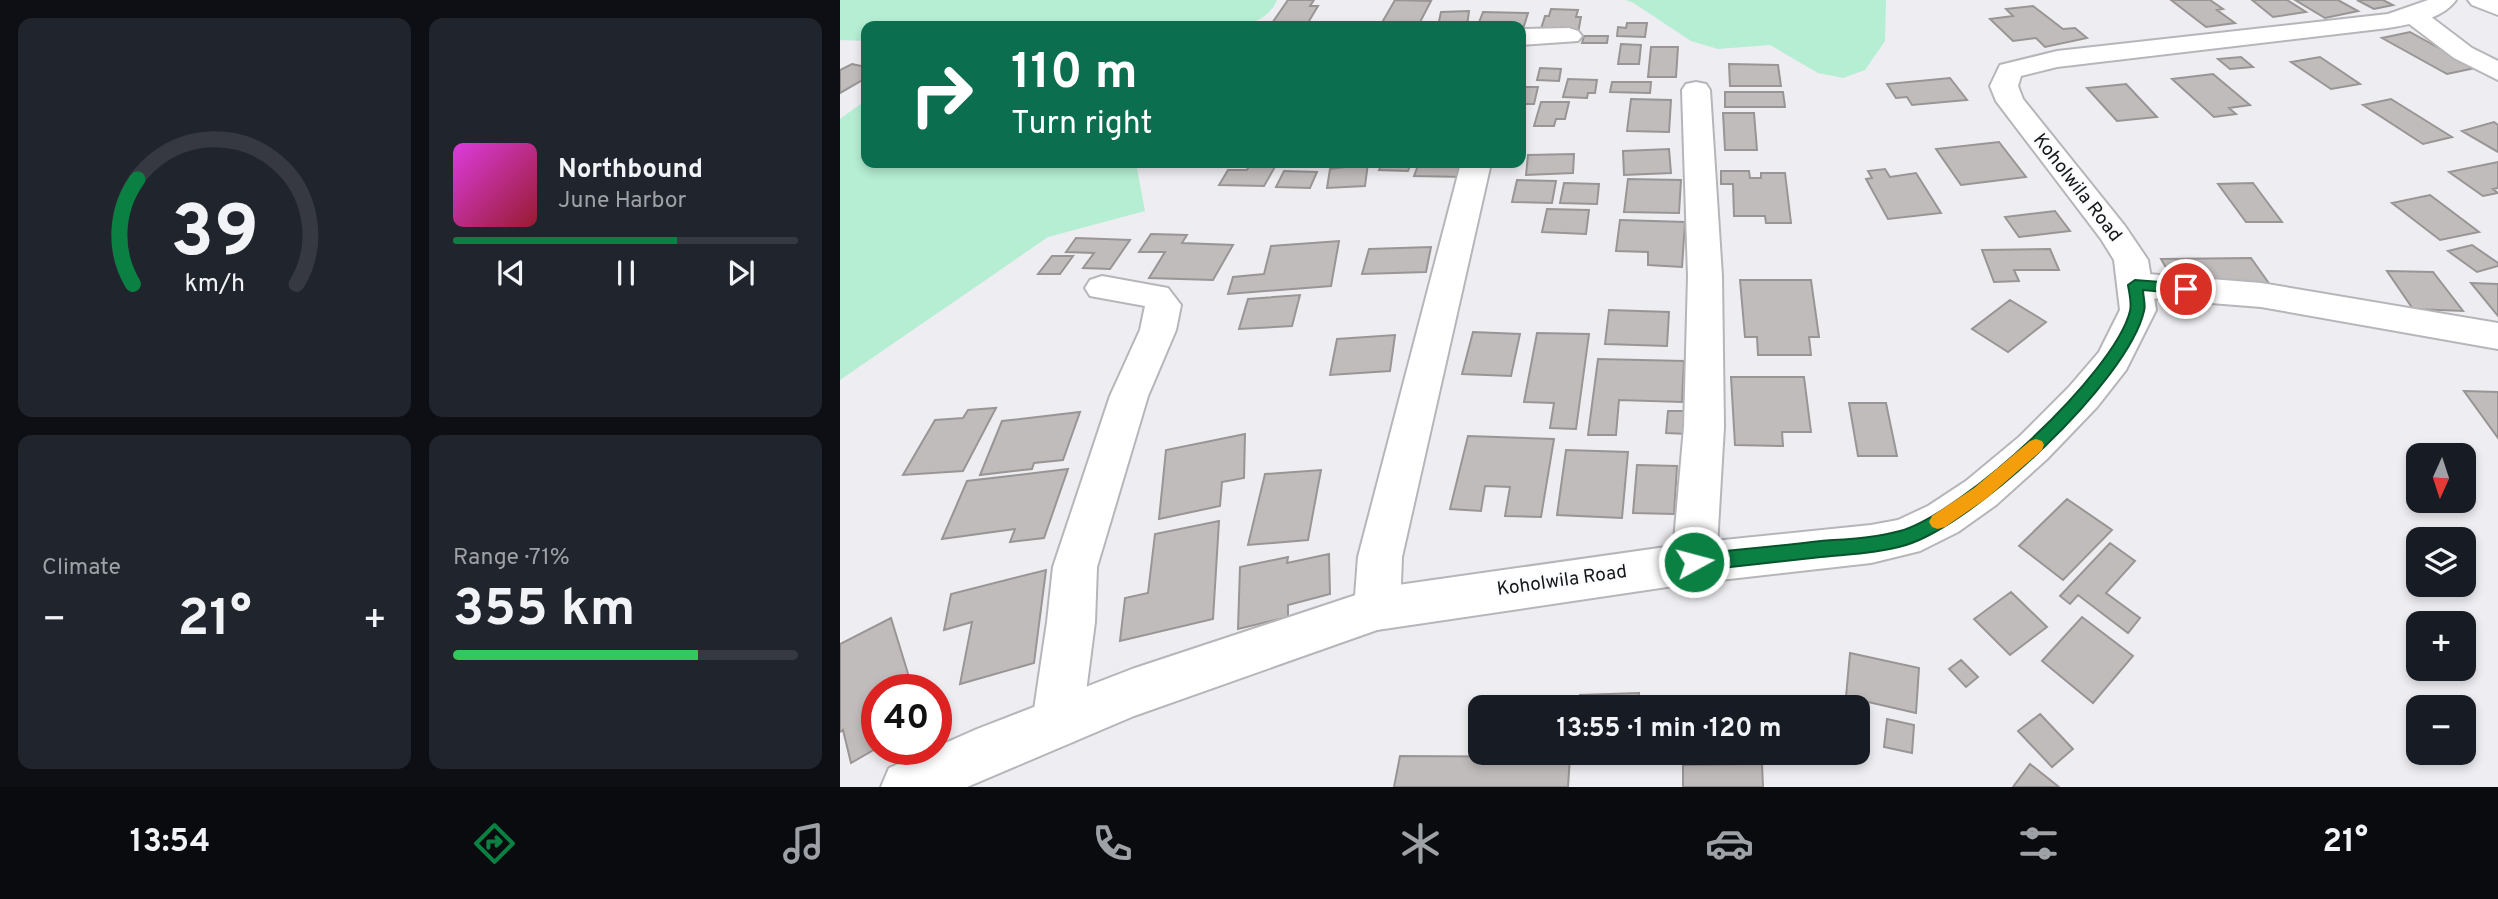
<!DOCTYPE html>
<html lang="en">
<head>
<meta charset="utf-8">
<style>
	:root { --surface:#171b24; --page:#20242c; --text:#f1f3f6; --muted:#9ea1a6; --line:#363941; --accent:#0b8043 }
	body { margin:0; font-family:Overpass,sans-serif; background:var(--page); color:var(--text); height:100vh; display:flex; flex-direction:column; font-size:26px; white-space:nowrap }
	* { box-sizing:border-box; margin:0 }
	p { font-size:23px; color:var(--muted) }
	.icon { flex:none; width:38px; height:38px; fill:none; stroke:currentColor; stroke-width:2; stroke-linecap:round; stroke-linejoin:round }
	.map { position:relative; flex:1; overflow:hidden }
	.panel { display:flex; flex-direction:column; gap:18px; padding:18px; background:#0d0f14; width:840px }
	.panel>* { flex:none }
	.banner { position:absolute; left:21px; top:21px; width:665px; height:147px; border-radius:14px; box-shadow:0 4px 10px #0003; background:#0b6e4f; color:#fff; overflow:hidden }
	.needle { width:46px; rotate:183deg }
	.controls { position:absolute; left:1566px; top:443px; display:grid; gap:14px }
	.controls a { display:grid; place-items:center; width:70px; height:70px; border-radius:14px; background:var(--surface); box-shadow:0 4px 10px #0003; font-size:35px }
	.speed { position:absolute; left:21px; top:674px; display:flex; gap:14px; font-size:35px; font-weight:700; text-align:center }
	.speed>* { display:grid; place-content:center; width:91px; height:91px; border-radius:50%; background:var(--surface); box-shadow:0 4px 10px #0003; line-height:1 }
	.speed .limit { border:10px solid #d22; background:#fff; color:#111 }
	.pin { position:absolute; display:grid; place-items:center; width:60px; height:60px; color:#fff; margin:-30px; border:4px solid #fff; border-radius:50%; box-shadow:0 2px 7px #0007 }
	.me { position:absolute; width:77px; margin:-38px; rotate:83deg; stroke-linejoin:round; filter:drop-shadow(0 0 5px #0008) }
	.turn { display:flex; align-items:center; gap:24px; height:147px; padding:0 35px; font-size:32px }
	.turn .icon { width:91px; height:91px; stroke-width:2.5 }
	.turn b { display:block; font-size:49px; line-height:60px }
	.big { font-size:52px; font-weight:700; line-height:1.1 }
	.panel .widget { flex:1; display:flex; flex-direction:column; justify-content:center; gap:10px; min-width:0; padding:0 24px; border-radius:14px; background:var(--page) }
	.panel .dial { align-items:center; gap:0 }
	.dial svg { height:182px; overflow:visible; fill:none; stroke:var(--line); stroke-width:7; stroke-linecap:round; text-anchor:middle }
	.dial text { fill:var(--text); stroke:none }
	.song { display:flex; align-items:center; gap:21px }
	.cover { width:84px; height:84px; border-radius:10px; background:linear-gradient(135deg,hsl(300 70% 55%),hsl(350 70% 35%)) }
	.played { height:7px; border-radius:4px; background:linear-gradient(90deg,var(--accent) 65%,var(--line) 65%) }
	.keys { display:flex; justify-content:space-around; direction:ltr }
	.heat { display:flex; justify-content:space-between; align-items:center; font-size:38px; direction:ltr }
	.charge { height:10px; border-radius:5px; background:linear-gradient(90deg,#34c759 71%,var(--line) 0) }
	.panel .tiles { flex:1; display:grid; gap:18px; grid-template-columns:repeat(2,1fr) }
	.trip { position:absolute; left:628px; top:695px; width:402px; height:70px; border-radius:14px; background:var(--surface); box-shadow:0 4px 10px #0003; font-weight:700; line-height:70px; text-align:center }
	.tabs { display:flex; height:112px; justify-content:space-around; align-items:center; background:#090b0e; color:var(--muted) }
	.tabs .icon { width:49px; height:49px }
	.tabs .selected { color:var(--accent) }
	.tabs b { font-size:32px; color:var(--text) }
	main { display:flex; flex:1; min-height:0 }
	.map>svg:first-child { display:block }
	.green { fill:#b5eed2 }
	.building { fill:#c1bcbc; stroke:#999594; stroke-width:2 }
	.lines { fill:none; stroke-linecap:round; stroke-linejoin:round }
	.minor-casing { stroke:#b6b6ba; stroke-width:4 }
	.tertiary-casing { stroke:#b6b6ba; stroke-width:4 }
	.minor { fill:#fff; fill-rule:evenodd }
	.tertiary { fill:#fff; fill-rule:evenodd }
	.route { fill:#0b8043; stroke:#07532c; stroke-width:2 }
	.slow { fill:#f59e0b }
	.labels { text-anchor:middle; dominant-baseline:central; stroke-width:5; stroke-linejoin:round; paint-order:stroke }
	.street-label { font-size:19px; fill:#171718; stroke:#fbfcff }
</style>
</head>
<body>
<main>
<section class="panel">
<div class="tiles">
<div class="widget dial"><svg viewBox="0 0 100 80">
<path d="M14 69A42 42 0 1 1 86 69"/>
<path d="M14 69A42 42 0 0 1 16 23" stroke="#0b8043"/>
<text x="50" y="56" font-size="32" font-weight="700">39</text>
<text x="50" y="72" font-size="11">km/h</text>
</svg></div>
<div class="widget">
<div class="song"><i class="cover"></i><div><b>Northbound</b><p>June Harbor</p></div></div>
<div class="played"></div>
<div class="keys"><svg class="icon" aria-label="previous" viewBox="0 0 24 24"><path d="M18 5L8 12l10 7zM5 5v14"/></svg><svg class="icon" aria-label="pause" viewBox="0 0 24 24"><path d="M8 5v14M16 5v14"/></svg><svg class="icon" aria-label="next" viewBox="0 0 24 24"><path d="M6 5l10 7-10 7zM19 5v14"/></svg></div>
</div>
<div class="widget"><p>Climate</p>
<div class="heat"><a>−</a><b class="big">21°</b><a>+</a></div>
</div>
<div class="widget"><p>Range · 71%</p><b class="big">355 km</b><div class="charge"></div></div>
</div>
</section>
<div class="map">
<svg width="1658" height="787" viewBox="0 0 1658 787">
	<rect width="100%" height="100%" fill="#eeeef2"/>
	<path class="green" d="M0 0H437C430 17 414 24 396 26H26V41L0 40Z
		M785 0H1046L1045 41 1025 70 1003 78 978 73 930 45 878 49 851 41 792 2Z
		M26 100V163H296L305 211 208 237 0 380V119Z"/>
	<path class="building" d="M448 0H474L470 6H478L466 26H430Z
		M555 0 591 1 578 26H540Z
		M1331 0H1370L1383 9 1377 10 1395 23 1366 27Z
		M1412 0H1447L1466 12 1433 17Z
		M1455 0H1498L1518 11 1485 18Z
		M1517 0H1543L1553 5 1534 9Z
		M1193 6 1223 29 1235 28 1247 38 1205 47 1196 38 1173 41 1150 19 1173 16 1166 9Z
		M711 9 738 10 736 17H741L738 33 700 32 705 16H709Z
		M629 11 627 26H598L601 12Z
		M643 12 688 13 684 26 638 25Z
		M787 23H807L805 37 777 36 778 27 786 28Z
		M1570 32 1635 68 1607 74 1542 38Z
		M744 36H768L767 43H742Z
		M781 44 801 45 799 64H778Z
		M811 47H838L836 77H808Z
		M1401 57 1413 67 1390 69 1378 59Z
		M1480 57 1520 84 1491 89 1451 62Z
		M12 64 26 67V78L0 93V70Z
		M889 64 938 65 941 86H890Z
		M700 68 721 69 719 81 697 80Z
		M1373 74 1410 105 1389 108 1396 114 1374 117 1332 79Z
		M1110 78 1127 100 1072 105 1067 97 1056 98 1047 84Z
		M728 79 757 80 755 93H748L747 98 723 97Z
		M772 82H811L810 93 770 92Z
		M1286 84 1317 117 1277 121 1247 88Z
		M681 87H698L694 104H681Z
		M885 92H943L945 107H885Z
		M791 99 831 100 829 132 787 131Z
		M1551 99 1612 137 1583 144 1523 105Z
		M701 102H729L725 119H716L714 126H694Z
		M883 113H914L917 150H885Z
		M1654 122 1658 125V152L1622 131Z
		M1159 142 1186 177 1121 185 1096 149Z
		M829 149 831 173 784 175 783 151Z
		M734 154 733 173 686 175 688 155Z
		M1658 162V188L1653 189 1658 193 1643 196 1609 172Z
		M506 163H528L525 186 487 188 490 169 505 167Z
		M542 163H571L568 171 539 170Z
		M579 163H630L625 177 574 176Z
		M410 164 436 165 424 186 379 185 388 170H407Z
		M1045 169 1050 177 1076 173 1101 213 1048 219 1026 179 1032 178 1028 171Z
		M444 171 477 172 470 188 436 187Z
		M881 171H909L910 178H921V173H945L951 223H926L925 216H894L893 184H881Z
		M788 179 841 180 839 213 784 212Z
		M677 180 716 181 712 203 672 202Z
		M724 183 759 184 757 204 720 203Z
		M1413 183 1442 222H1406L1378 184Z
		M1590 195 1639 232 1600 240 1552 203Z
		M707 209 749 210 746 234 702 232Z
		M1215 211 1230 231 1179 237 1165 217Z
		M780 220 845 222 842 267 808 265V252L776 251Z
		M311 234 347 235 342 243 393 245 373 280 309 278 325 252H299Z
		M236 238 264 239 290 240 270 269 243 268 254 253 226 252Z
		M499 241 491 286 388 294 393 277 424 274 431 246Z
		M1632 245 1658 263V266L1637 272 1608 251Z
		M591 247 586 272 522 274 529 249Z
		M1210 249 1219 270H1174L1179 281 1154 282 1142 250Z
		M212 256H233L220 274H198Z
		M1411 258 1433 289 1335 283 1321 259Z
		M1547 271 1593 272 1623 311 1573 309Z
		M900 280H971L979 337H969L971 355H918L917 337H905Z
		M1631 283 1658 284V316Z
		M460 295 452 326 399 329 408 299Z
		M1170 300 1206 322 1168 352 1132 329Z
		M769 310 829 312 827 346 765 344Z
		M633 332 680 334 671 376 622 374Z
		M697 333 749 334 736 429 710 428 714 403 684 402Z
		M555 335 550 371 490 375 497 339Z
		M758 359 844 361 842 402 779 400 776 435H748Z
		M891 377H964L971 432H942L943 446 895 445Z
		M1624 391 1658 392V438Z
		M1009 403H1046L1057 456H1018Z
		M156 408 123 471 63 475 95 420 123 418 128 410Z
		M828 411H849L848 434 826 433Z
		M240 412 223 460 194 463 192 469 140 475 162 421Z
		M405 434 404 478 382 482 380 506 319 519 326 450Z
		M628 436 714 439 701 517 665 516 670 487 645 486 641 511 610 509Z
		M726 450 788 452 782 518 717 515Z
		M797 465 837 466 834 514 793 513Z
		M228 469 204 538 170 542 175 529 102 539 127 481Z
		M481 470 468 540 408 545 425 474Z
		M1227 499 1272 530 1223 580 1179 546Z
		M379 521 373 619 280 641 285 598 308 593 315 534Z
		M1270 543 1295 561 1266 593 1300 618 1288 633 1238 595 1230 604 1220 596Z
		M489 554 490 594 448 605V617L398 629 400 567 448 557 447 563Z
		M206 570 194 663 120 684 132 622 104 630 111 594Z
		M1171 592 1207 627 1170 655 1134 619Z
		M1242 617 1293 656 1253 703 1202 661Z
		M51 618 73 690H37V748L11 763 3 730 0 732V644Z
		M1010 653 1079 668 1076 713 1006 697Z
		M1121 660 1138 677 1126 687 1109 669Z
		M799 693V707H740V695Z
		M1200 714 1233 749 1212 767 1178 731Z
		M1047 719 1074 725 1072 753 1044 747Z
		M560 756 730 757 728 787H554Z
		M922 764 923 787H843V765Z
		M1190 764 1219 787H1173Z"/>
	<g class="lines">
		<g class="minor-casing">
			<path id="minor" d="M1628 0H1658V15L1632 5Z
				M1573 8 1582 10 1632 48 1658 61V80L1614 58 1564 20 1561 15 1564 10Z
				M729 28 738 31 742 36 738 41 681 45V29Z
				M856 82 866 84 870 90 882 276 884 427 876 563 870 577 854 583 838 577 832 563 844 427 848 276 842 90 846 84Z
				M621 163H651L562 557 560 609 553 624 537 630 521 624 514 609 518 557Z
				M1295 273 1421 283 1658 323V349L1421 307 1295 297 1283 293 1278 285 1283 277Z
				M262 276 328 288 341 305 336 330 308 396 257 567 255 622 242 723 235 741 217 748 199 741 192 723 207 622 213 567 270 396 300 330 305 306 250 296 245 288 250 280Z"/>
		</g>
		<g class="tertiary-casing">
			<path id="tertiary" d="M1588 0H1616C1602 20 1570 24 1548 28L1217 67 1181 76 1178 86 1183 99 1285 226 1308 260 1316 310 1286 370 1257 407 1207 459 1156 505 1118 532 1080 551 1031 563 854 583 537 630 294 716 127 787H41L49 768 137 729 292 669 537 588 854 543 1031 525 1058 520 1088 506 1126 481 1179 437 1229 387 1259 352 1280 310 1274 260 1261 239 1156 101 1150 86 1160 65 1217 51 1548 14Z"/>
		</g>
		<use href="#minor" class="minor"/>
		<use href="#tertiary" class="tertiary"/>
	</g>
	<path class="route" d="M1295 280 1346 284 1353 289 1346 294 1303 290C1303 296 1306 305 1304 311 1288 381 1135 524 1066 545 1039 553 1009 554 981 557 939 562 896 566 854 571L847 568 845 562 847 557 854 554C896 550 939 546 981 541 1007 539 1035 538 1060 531 1122 514 1275 373 1290 311 1292 303 1289 292 1288 285Z"/>
	<path class="slow" d="M1196 439 1202 441 1204 445 1202 450 1147 498 1105 527 1098 529 1092 527 1089 522 1092 516 1134 488 1190 441Z"/>
	<g class="labels">
		<g class="street-label">
			<text transform="translate(1237 188) rotate(52)">Koholwila Road</text>
			<text transform="translate(722 581) rotate(-8)">Koholwila Road</text>
		</g>
	</g>
</svg>
<div class="controls">
<a><svg class="needle" viewBox="-14 -14 28 28"><path d="M0-13l5 13h-10z" fill="#e53935"/><path d="M0 13l5-13h-10z" fill="#9ea1a6"/></svg></a>
<a><svg class="icon" aria-label="layers" viewBox="0 0 24 24"><path d="M12 4l9 5-9 5-9-5zM3 14l9 5 9-5"/></svg></a>
<a>+</a>
<a>−</a>
</div>
<div class="speed"><div class="limit">40</div></div>
<div class="pin" style="left:1346px;top:289px;background:#d93025"><svg class="icon" aria-label="arrive" viewBox="0 0 24 24"><path d="M6 21V4h12l-3 4 3 4H6"/></svg></div>
<svg class="me" style="left:854px;top:562px" viewBox="-20 -20 40 40"><circle r="17" fill="#0b8043" stroke="#fff" stroke-width="3"/><path d="M0-11L8 9 0 5-8 9z" fill="#fff"/></svg>
<div class="trip">13:55 · 1 min · 120 m</div>
<div class="banner">
<div class="turn"><svg class="icon" aria-label="right" viewBox="0 0 24 24"><path d="M7 20v-9h11M14 6l5 5-5 5"/></svg><div><b>110 m</b>Turn right</div></div>
</div>
</div>
</main>
<nav class="tabs">
<b>13:54</b>
<svg class="icon selected" aria-label="directions" viewBox="0 0 24 24"><path d="M12 3l9 9-9 9-9-9zM9 14v-3h6M13 9l2 2-2 2"/></svg>
<svg class="icon" aria-label="music" viewBox="0 0 24 24"><path d="M9 18V5l10-2v13"/><circle cx="6" cy="18" r="3"/><circle cx="16" cy="16" r="3"/></svg>
<svg class="icon" aria-label="phone" viewBox="0 0 24 24"><path d="M5 4h4l2 5-3 2q2 4 5 5l2-3 5 2v4C11 20 4 13 5 4z"/></svg>
<svg class="icon" aria-label="climate" viewBox="0 0 24 24"><path d="M12 3v18M4 7l16 10M4 17L20 7"/></svg>
<svg class="icon" aria-label="car" viewBox="0 0 24 24"><path d="M5 17H2v-5l4-1 3-4h7l3 4 3 1v5h-3M9 17h6M6 11h13"/><circle cx="7" cy="17" r="2"/><circle cx="17" cy="17" r="2"/></svg>
<svg class="icon" aria-label="filters" viewBox="0 0 24 24"><path d="M4 7h16M4 17h16"/><circle cx="9" cy="7" r="2"/><circle cx="15" cy="17" r="2"/></svg>
<b>21°</b>
</nav>
</body>
</html>
